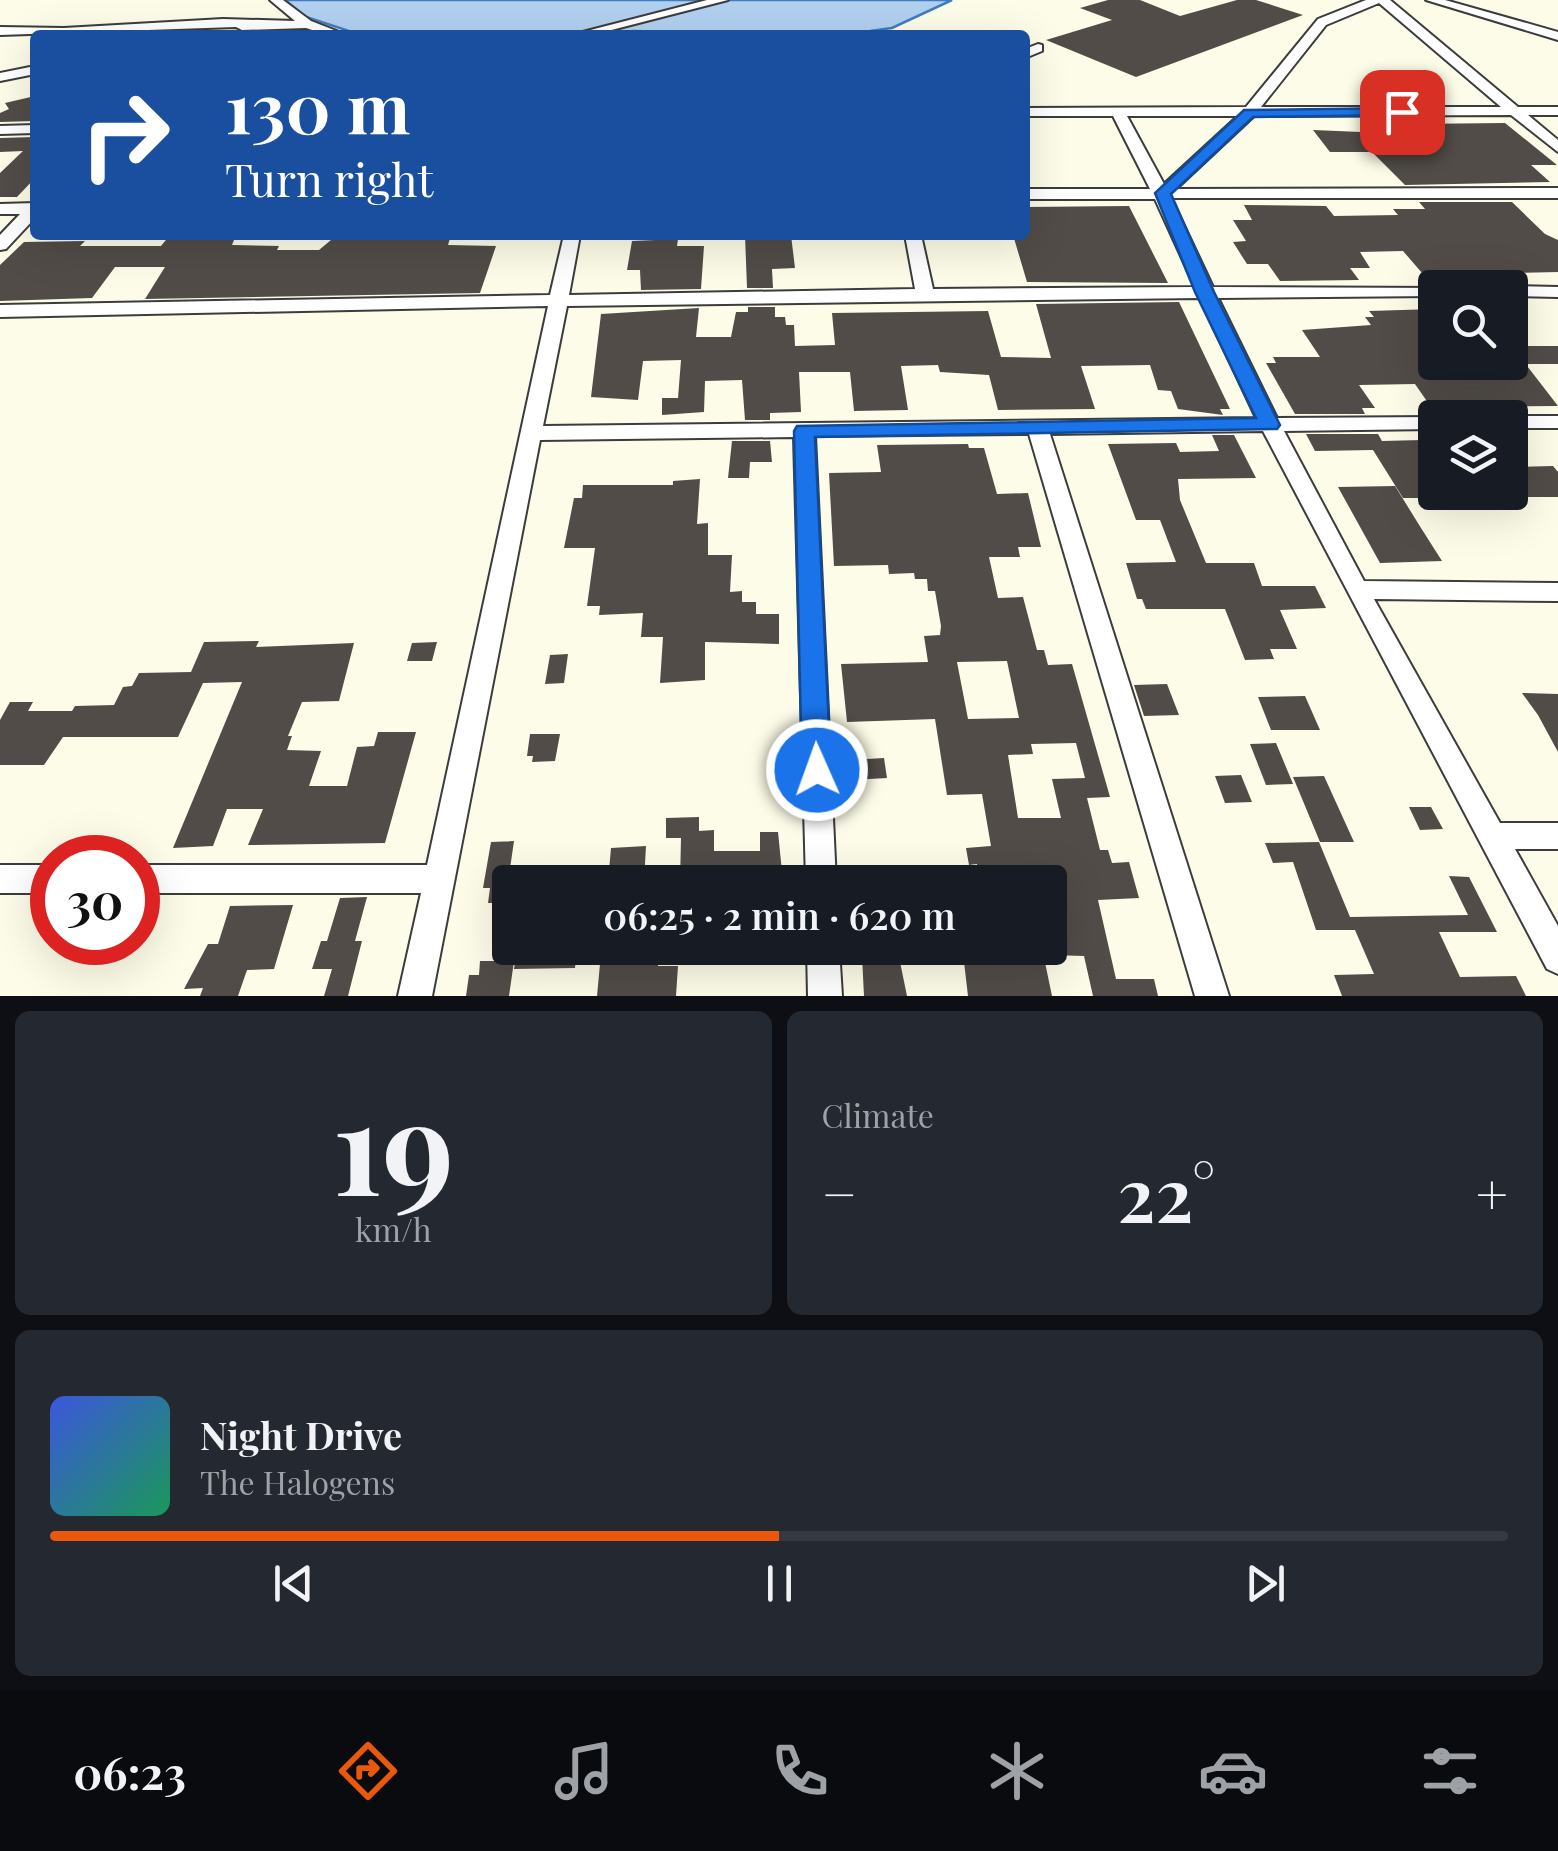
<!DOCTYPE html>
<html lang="en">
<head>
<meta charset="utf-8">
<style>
	:root { --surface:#171b24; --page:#242831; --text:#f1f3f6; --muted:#9ea1a6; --line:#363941; --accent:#ea580c }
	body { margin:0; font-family:"Playfair Display",serif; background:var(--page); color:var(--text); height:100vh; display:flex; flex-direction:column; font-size:38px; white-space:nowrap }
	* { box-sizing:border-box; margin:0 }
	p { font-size:32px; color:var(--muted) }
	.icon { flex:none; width:55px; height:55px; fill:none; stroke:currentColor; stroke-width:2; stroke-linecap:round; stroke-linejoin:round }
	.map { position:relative; height:996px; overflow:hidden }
	.sheet { display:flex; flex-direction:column; gap:15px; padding:15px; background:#0d0f14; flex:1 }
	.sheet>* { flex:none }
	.banner { position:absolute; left:30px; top:30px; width:1000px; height:210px; border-radius:10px; box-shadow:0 10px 40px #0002; background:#1a4fa0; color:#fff; overflow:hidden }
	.tools { position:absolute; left:1418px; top:270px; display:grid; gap:20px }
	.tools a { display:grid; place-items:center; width:110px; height:110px; border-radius:10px; background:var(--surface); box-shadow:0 10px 40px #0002; font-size:50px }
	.speed { position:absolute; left:30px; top:835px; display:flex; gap:20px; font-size:50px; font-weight:700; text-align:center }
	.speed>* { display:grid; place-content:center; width:130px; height:130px; border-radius:50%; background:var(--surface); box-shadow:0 10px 40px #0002; line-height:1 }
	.speed .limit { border:15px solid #d22; background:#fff; color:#111 }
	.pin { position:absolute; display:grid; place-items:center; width:85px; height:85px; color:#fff; margin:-42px; border-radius:20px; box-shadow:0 5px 15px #0006 }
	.me { position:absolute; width:110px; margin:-55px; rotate:358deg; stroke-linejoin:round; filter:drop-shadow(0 0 8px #0008) }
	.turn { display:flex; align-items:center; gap:35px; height:210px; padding:0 30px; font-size:45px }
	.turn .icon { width:130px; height:130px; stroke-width:2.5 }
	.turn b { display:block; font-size:70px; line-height:85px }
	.big { font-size:75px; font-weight:600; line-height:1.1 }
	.sheet .tile { flex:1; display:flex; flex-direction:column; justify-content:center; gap:15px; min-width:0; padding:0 35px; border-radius:15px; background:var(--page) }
	.sheet .dial { align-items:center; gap:0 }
	.dial b { font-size:130px; line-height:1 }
	.song { display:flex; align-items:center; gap:30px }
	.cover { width:120px; height:120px; border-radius:15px; background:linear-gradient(135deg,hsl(230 70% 55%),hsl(150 70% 35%)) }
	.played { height:10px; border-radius:5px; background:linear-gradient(90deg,var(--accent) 50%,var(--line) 50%) }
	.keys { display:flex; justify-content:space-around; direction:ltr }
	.heat { display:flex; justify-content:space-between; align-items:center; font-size:55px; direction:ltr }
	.sheet .tiles { flex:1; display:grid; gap:15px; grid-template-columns:1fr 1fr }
	.tile:last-child { grid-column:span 2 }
	.trip { position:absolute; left:492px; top:865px; width:575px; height:100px; border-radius:10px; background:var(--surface); box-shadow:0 10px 40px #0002; font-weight:600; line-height:100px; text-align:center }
	.tabs { display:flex; height:160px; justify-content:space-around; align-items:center; background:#090b0e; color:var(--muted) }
	.tabs .icon { width:70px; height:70px }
	.tabs .selected { color:var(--accent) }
	.tabs b { font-size:45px; color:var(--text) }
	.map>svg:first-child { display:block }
	.water { fill:#b1d0f0; stroke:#3f7cc0; stroke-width:2.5 }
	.building { fill:#514c47; fill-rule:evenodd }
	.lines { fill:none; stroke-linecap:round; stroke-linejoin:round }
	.minor-casing { stroke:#3c3c3c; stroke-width:4 }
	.minor { fill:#fff; fill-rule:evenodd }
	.route { fill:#1a73e8; stroke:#114b97; stroke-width:2.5 }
</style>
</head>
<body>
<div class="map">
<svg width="1558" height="996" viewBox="0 0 1558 996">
	<rect width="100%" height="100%" fill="#fdfce8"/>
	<path class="water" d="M285 0H952L892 28 870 31 813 35 632 31 614 35H361L303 16Z"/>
	<path class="building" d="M1108 0H1140L1180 16 1237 0H1256L1303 15 1136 77 1046 40 1112 20 1080 8Z
		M35 96V121L0 122V113L9 109 5 103Z
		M1505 123 1557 165H1531L1550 182 1405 185 1372 152H1330L1313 130 1409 134 1405 130H1418L1412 124Z
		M35 137V178L17 197H0V173L23 151 0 152V138Z
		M1419 202H1512L1545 234 1558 240V272L1505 273 1511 279 1429 281 1403 251 1360 252 1370 268H1350L1359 280 1280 281 1268 264H1247L1233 242 1246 241 1233 220H1252L1244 205 1326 206 1334 216 1398 215 1393 209H1425Z
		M1129 206 1168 283 1027 282 1013 235H1025V207Z
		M170 235H236L232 245 279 246 277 250H319L331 240 362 239 364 235H451L448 245 496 246 480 293 145 299 165 267H115L92 298 0 301V265L24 242 85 241 80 246H161Z
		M745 235H791L795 268 772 269 773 288H747Z
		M678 239 677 246H704L701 289 641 290 640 270H627L632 241Z
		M1179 302 1230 409H1220L1223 415 1178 409 1171 391 1158 390 1150 365 1081 366 1095 409 998 410 989 375 940 372 938 365 901 366 908 410 854 411 850 372H799L801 412 770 413V420H745L742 380 705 381 704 412 662 415V398H678L681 360 643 361 638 400 591 397 601 314 699 308 696 337H731L736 312H748V307H775V317H785L786 325H794L795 346 835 345 832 313 988 311 1001 357 1051 358 1036 304Z
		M1435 309V362H1524L1558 406 1431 407 1415 384 1359 385 1375 408H1362L1365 414H1295L1266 363H1276L1273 357H1320L1302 330 1371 325 1365 317H1374L1369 311Z
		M1512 346H1558V364H1527Z
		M1306 434H1378L1382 441 1422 440 1435 459V498H1403L1373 450 1315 451Z
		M1212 435H1234L1256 478 1178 479 1180 500 1206 563H1254L1262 586H1315L1326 608 1280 610 1297 649H1270L1274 659 1245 660 1225 609H1146L1142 599H1137L1126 563 1176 562 1160 520H1136L1108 444 1176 443 1180 452 1219 451Z
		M732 441H770L772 462H750L749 478H728Z
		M968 444 969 448H984L997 494 1028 493 1041 547H1018L1020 557H989L998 598 1023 597 1037 650H1044L1048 665 1072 664 1110 797 1087 798 1100 850H1108L1112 863 1129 862 1139 898 1098 900 1116 979H1154L1158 996H1093L1084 956 1050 955V880L978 879 977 864 969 865 966 848 991 846 982 794 947 795 935 719 847 722 841 664 928 662 924 636 940 635 941 626 935 591H928L927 579H915L914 573 889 574 888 565 834 566 829 473 881 472 877 445ZM1007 661 1019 718 968 719 957 662ZM1076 743 1085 778 1052 779 1061 818H1018L1008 755 1033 754 1031 744Z
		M1553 466 1558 472V497H1520L1510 484V467Z
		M700 479 697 524 708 523V555H732L730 592 742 591V602H756V614H779V644L705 642V680L660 683 663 637H641L643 613 599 615 600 606H587L595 548H564L574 498H582L583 485H673V481Z
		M1395 486 1421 528 1442 561 1380 563 1338 487Z
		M259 641 256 647 354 643 339 701 302 702 288 736H292L287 750 321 751 309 786H347L357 747 374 746 378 732H416L385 843 248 845 263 809H227L213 846 173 848 242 682 203 683 178 737H63L44 765H0V720L10 702H33L28 711H72L75 706 114 705 123 687 132 686 139 673 191 672 204 642Z
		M437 642 432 661H407L412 643Z
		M568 654 564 683 545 684 550 655Z
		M1167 684 1179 715 1144 716 1134 685Z
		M1522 693 1558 694V752L1538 715Z
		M1305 696 1320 730H1271L1258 697Z
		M530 734H560L555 761 532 762 533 756H527Z
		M1276 743 1293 784 1266 785 1250 744Z
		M884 758 887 778 851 780 849 760Z
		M1241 775 1252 802 1225 803 1215 776Z
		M1324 776 1354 842H1320L1293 777Z
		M1409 807H1431L1443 829 1420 830Z
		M699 817V831L714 830V851H760V832H778L783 882H680L681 838H666V818Z
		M514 841 505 903H488L490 888H483L491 842Z
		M1319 842 1350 917 1468 915 1449 876 1469 877 1497 932H1439L1460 977 1516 976 1526 996H1342L1334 975 1374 974 1355 930H1316L1293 862 1273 863 1265 843Z
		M646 846 644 882H608L611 848Z
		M367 897 355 941H362L348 996H324L332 969H312L321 941H327L340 898Z
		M293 905 274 969 247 970 238 996H200L203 988 184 989 208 944H218L230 906Z
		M517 948H577L575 968 514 969Z
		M640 948H659L658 966H678L676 996H597L600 964 639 963Z
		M967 948H1042L1052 996H968L964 962H969Z
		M862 956 899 957 907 996H864Z
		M480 961H514L509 996H466L469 975H479Z"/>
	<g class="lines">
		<g class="minor-casing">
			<path id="minor" d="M270 0H283L311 21 347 35H328L306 28 242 30 236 27 0 35V27L64 28 223 19 295 21Z
				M707 0H728L592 35H571Z
				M1366 0H1390L1518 107H1558V115H1528L1558 140V152L1511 115 1254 116 1176 189 1558 188V198H1171L1213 287 1442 288H1435V296L1218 298 1277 418 1435 417 1439 418H1435V429L1284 431 1364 581 1558 583V601L1374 599 1500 823H1558V849H1515L1558 926V974L1547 969 1263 431 1050 434 1229 996H1195L1029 434 815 436 836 882H806L794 437 540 440 432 996H398L421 893H138V865H427L548 306 0 317V305L550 295 564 235H580L569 295 915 289 905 235H921L933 289 1195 287 1155 199H1025V189H1150L1113 116H1025V108L1246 107 1318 19ZM1379 3 1501 107H1261L1326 25ZM1127 116H1238L1164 184ZM1200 298 1256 418 543 426 567 306Z
				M1426 0H1445L1558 32V40Z
				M1038 44 1042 45V51L1025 58V49Z
				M35 66V74L0 81V73Z
				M35 125V133L0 134V126Z
				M35 203V218L6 249 0 250V235L20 214H0V204Z
				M1510 286 1558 287V297L1510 296V288H1503Z
				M1510 416H1558V428H1510V418H1503Z
				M0 865H52V893H0Z
				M807 948H839L842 996H808Z"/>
		</g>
		<use href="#minor" class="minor"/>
	</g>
	<path class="route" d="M1402 108 1407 109V115L1253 117 1171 194 1214 292 1280 425 1277 429 815 437 831 770 827 778 817 782 807 778 802 770 794 431 797 426 1256 418 1195 292 1155 193 1244 110Z"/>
</svg>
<div class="tools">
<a><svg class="icon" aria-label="search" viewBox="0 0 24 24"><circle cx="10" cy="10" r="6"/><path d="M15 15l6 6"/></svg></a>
<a><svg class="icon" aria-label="layers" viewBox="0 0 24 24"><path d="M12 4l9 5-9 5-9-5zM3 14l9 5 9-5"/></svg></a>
</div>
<div class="speed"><div class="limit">30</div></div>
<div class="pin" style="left:1402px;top:112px;background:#d93025"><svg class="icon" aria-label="arrive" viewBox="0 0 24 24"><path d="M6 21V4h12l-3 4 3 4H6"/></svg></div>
<svg class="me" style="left:817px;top:770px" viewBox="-20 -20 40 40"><circle r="17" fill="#1a73e8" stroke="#fff" stroke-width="3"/><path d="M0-11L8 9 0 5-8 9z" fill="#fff"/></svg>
<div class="trip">06:25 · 2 min · 620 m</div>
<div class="banner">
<div class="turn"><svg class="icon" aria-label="right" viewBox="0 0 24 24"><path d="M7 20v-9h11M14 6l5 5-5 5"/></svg><div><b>130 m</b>Turn right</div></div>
</div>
</div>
<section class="sheet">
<div class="tiles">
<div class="tile dial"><b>19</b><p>km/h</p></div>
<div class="tile"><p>Climate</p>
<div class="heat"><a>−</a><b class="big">22°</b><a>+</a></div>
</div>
<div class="tile">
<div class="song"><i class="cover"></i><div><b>Night Drive</b><p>The Halogens</p></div></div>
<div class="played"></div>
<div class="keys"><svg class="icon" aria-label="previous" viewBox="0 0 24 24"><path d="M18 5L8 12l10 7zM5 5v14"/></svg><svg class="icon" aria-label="pause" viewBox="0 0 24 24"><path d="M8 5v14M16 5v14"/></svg><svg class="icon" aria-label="next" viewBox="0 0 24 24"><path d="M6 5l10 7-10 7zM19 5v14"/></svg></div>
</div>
</div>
</section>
<nav class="tabs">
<b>06:23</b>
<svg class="icon selected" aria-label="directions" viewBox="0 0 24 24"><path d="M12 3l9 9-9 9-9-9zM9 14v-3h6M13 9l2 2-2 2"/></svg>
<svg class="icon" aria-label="music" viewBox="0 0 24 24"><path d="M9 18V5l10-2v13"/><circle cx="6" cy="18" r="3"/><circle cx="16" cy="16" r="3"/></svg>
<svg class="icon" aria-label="phone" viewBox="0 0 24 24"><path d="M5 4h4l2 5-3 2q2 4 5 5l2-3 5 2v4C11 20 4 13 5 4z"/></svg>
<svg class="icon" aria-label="climate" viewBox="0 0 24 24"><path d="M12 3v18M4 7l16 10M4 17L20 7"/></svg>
<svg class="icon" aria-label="car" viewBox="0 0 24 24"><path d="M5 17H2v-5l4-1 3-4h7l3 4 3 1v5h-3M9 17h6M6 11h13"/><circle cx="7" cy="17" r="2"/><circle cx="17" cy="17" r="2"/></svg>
<svg class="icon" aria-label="filters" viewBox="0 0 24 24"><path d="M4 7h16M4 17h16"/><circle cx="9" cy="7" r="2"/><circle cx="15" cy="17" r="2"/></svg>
</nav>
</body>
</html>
